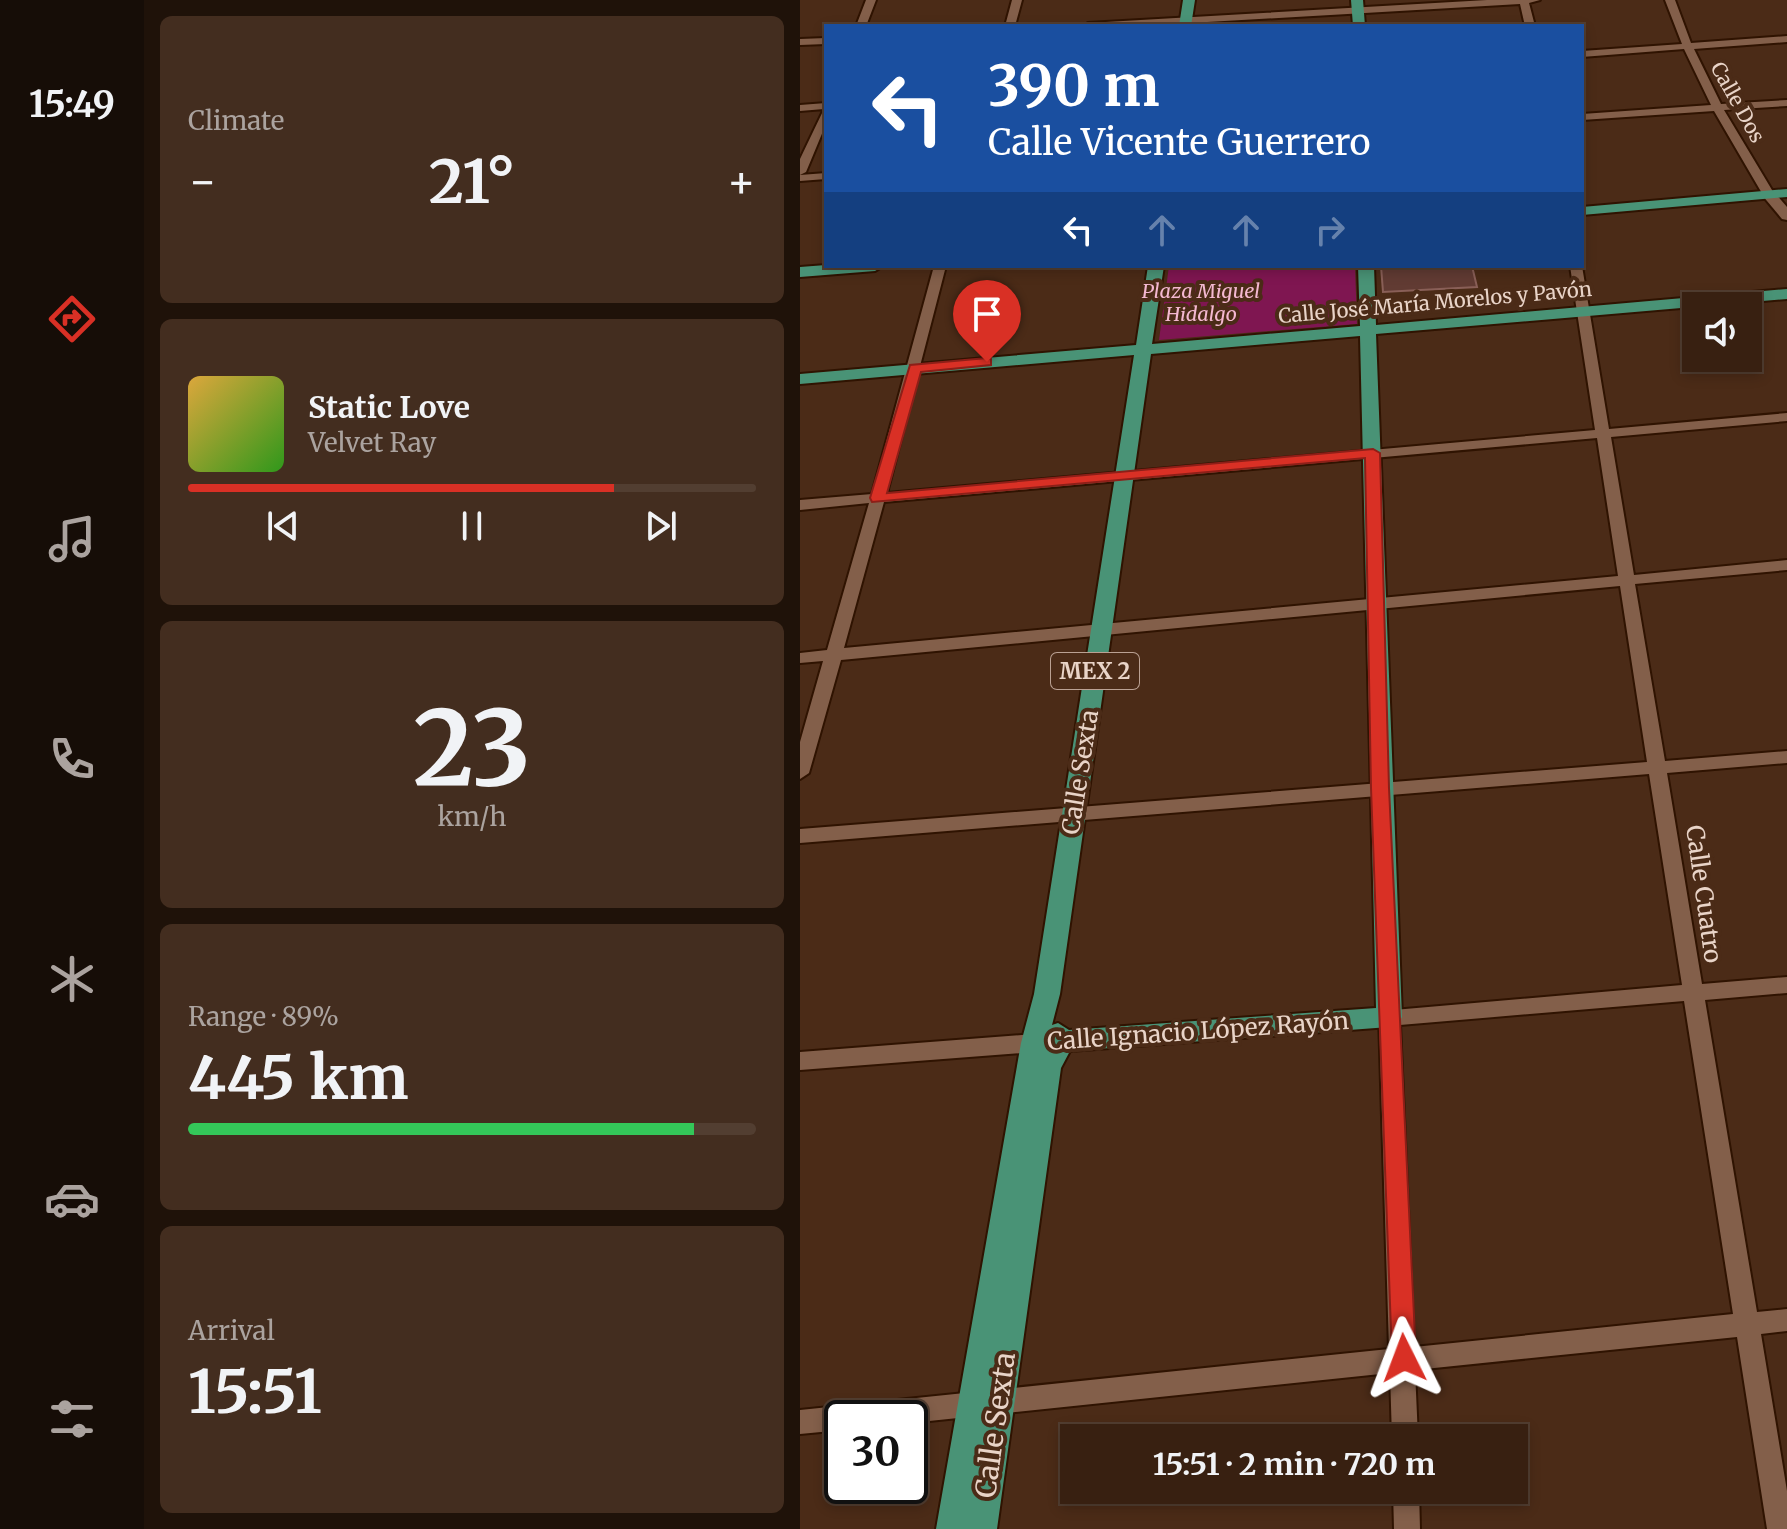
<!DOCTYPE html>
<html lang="en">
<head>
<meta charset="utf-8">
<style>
	:root { --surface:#382011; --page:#432d1f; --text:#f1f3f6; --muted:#aba39f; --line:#523e31; --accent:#d93025 }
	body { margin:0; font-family:Merriweather,serif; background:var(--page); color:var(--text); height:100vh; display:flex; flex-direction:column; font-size:30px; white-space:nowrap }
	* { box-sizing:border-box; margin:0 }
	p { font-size:26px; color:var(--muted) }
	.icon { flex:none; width:44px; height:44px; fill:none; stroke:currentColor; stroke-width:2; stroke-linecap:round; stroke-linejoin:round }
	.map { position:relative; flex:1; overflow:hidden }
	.side { display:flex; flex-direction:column; gap:16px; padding:16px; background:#1f1209; width:656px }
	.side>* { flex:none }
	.hud { position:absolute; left:24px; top:24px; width:760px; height:244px; border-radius:0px; box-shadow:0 4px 12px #0003,0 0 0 2px var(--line); background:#1a4fa0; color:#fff; overflow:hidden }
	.controls { position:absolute; left:882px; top:292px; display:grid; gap:16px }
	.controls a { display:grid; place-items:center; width:80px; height:80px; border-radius:0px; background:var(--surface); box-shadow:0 4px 12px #0003,0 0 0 2px var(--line); font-size:40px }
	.speed { position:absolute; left:24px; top:1400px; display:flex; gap:16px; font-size:40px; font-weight:700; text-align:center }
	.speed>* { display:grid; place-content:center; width:104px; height:104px; border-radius:50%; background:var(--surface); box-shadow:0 4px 12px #0003,0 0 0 2px var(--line); line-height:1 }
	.speed .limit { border:4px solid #111; border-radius:12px; background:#fff; color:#111 }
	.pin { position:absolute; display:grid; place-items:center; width:68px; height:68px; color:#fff; margin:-82px -34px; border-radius:50% 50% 50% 0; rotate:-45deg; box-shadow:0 0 8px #0007 }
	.pin .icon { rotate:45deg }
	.me { position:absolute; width:88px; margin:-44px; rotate:357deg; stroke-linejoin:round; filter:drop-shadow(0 0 6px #0008) }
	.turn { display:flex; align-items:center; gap:28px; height:168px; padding:0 32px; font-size:36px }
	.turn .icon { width:104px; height:104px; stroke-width:2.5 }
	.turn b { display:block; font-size:56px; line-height:68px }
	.lanes { display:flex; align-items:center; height:76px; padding:0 32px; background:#0003; justify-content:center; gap:40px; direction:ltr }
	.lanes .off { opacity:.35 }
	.big { font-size:60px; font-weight:700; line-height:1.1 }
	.side .widget { flex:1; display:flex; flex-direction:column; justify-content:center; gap:12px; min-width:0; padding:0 28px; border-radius:12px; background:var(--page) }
	.side .dial { align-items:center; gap:0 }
	.dial b { font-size:104px; line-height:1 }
	.song { display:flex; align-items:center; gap:24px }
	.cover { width:96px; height:96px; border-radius:12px; background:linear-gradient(135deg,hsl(40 70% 55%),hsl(110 70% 35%)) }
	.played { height:8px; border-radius:4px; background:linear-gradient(90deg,var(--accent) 75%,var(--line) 75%) }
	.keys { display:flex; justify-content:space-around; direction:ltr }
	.heat { display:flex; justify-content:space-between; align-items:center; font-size:44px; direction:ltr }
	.charge { height:12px; border-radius:6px; background:linear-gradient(90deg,#34c759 89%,var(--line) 0) }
	.trip { position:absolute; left:260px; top:1424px; width:468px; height:80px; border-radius:0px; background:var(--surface); box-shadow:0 4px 12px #0003,0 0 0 2px var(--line); font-weight:700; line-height:80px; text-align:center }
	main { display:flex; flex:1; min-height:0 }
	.tabs { display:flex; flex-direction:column; width:144px; justify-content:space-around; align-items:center; background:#160d07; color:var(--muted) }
	.tabs .icon { width:56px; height:56px }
	.tabs .active { color:var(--accent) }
	.tabs b { font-size:36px; color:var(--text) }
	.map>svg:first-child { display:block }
	.green { fill:#7f1651 }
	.building { fill:#613b33; stroke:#895f57; stroke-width:2 }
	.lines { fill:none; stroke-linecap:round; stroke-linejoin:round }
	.pedestrian-casing { stroke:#2f1301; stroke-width:4 }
	.minor-casing { stroke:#2f1301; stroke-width:4 }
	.tertiary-casing { stroke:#2f1301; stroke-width:4 }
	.primary-casing { stroke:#2f1301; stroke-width:4 }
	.pedestrian { fill:#835f4a; fill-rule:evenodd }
	.minor { fill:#835f4a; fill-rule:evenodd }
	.tertiary { fill:#835f4a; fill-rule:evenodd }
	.primary { fill:#499376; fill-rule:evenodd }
	.route { fill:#d93025; stroke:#8d1f18; stroke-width:2 }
	.labels { text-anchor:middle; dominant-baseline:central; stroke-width:8; stroke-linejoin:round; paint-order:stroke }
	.far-street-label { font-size:20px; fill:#e9d4c8; stroke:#4b2b17 }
	.far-park-label { font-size:20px; font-style:italic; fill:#f4b8d1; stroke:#4b2b17 }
	.shield { fill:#4b2b17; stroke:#baa193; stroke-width:2 }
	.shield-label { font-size:22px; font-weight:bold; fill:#e9d4c8 }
	.street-label { font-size:24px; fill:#e9d4c8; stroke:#4b2b17 }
	.near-street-label { font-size:28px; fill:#e9d4c8; stroke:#4b2b17 }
</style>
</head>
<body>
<main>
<nav class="tabs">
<b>15:49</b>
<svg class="icon active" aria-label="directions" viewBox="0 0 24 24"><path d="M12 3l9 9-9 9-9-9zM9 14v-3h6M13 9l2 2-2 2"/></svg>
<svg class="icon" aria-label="music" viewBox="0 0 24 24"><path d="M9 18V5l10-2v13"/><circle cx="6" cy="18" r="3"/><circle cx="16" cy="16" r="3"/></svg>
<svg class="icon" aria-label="phone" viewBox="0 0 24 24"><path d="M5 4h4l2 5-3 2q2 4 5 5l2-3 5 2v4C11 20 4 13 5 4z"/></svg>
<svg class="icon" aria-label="climate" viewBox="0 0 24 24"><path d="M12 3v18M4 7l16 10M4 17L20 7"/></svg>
<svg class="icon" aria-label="car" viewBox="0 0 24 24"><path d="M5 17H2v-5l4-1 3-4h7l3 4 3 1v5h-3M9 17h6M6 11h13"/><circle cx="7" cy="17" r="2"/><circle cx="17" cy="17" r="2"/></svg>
<svg class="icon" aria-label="filters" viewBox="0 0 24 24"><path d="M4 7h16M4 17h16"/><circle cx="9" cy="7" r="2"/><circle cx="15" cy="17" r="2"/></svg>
</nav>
<section class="side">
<div class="widget"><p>Climate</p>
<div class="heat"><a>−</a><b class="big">21°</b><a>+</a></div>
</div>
<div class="widget">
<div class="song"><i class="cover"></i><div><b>Static Love</b><p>Velvet Ray</p></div></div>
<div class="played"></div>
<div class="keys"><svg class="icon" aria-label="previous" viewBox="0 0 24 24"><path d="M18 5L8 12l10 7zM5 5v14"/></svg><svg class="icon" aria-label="pause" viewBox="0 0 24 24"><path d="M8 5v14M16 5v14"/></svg><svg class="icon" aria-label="next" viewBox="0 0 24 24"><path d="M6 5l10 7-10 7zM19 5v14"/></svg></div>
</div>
<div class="widget dial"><b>23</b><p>km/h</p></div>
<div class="widget"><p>Range · 89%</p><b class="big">445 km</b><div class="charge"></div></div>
<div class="widget"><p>Arrival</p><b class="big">15:51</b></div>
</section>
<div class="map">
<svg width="987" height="1529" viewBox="0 0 987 1529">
	<rect width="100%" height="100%" fill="#4b2b17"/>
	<path class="green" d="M369 266H555L557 324 359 340Z"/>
	<path class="building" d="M581 266H672L677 287 583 292Z"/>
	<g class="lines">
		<g class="pedestrian-casing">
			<path id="pedestrian" d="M26 173V179L0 181V175Z"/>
		</g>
		<g class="minor-casing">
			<path id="minor" d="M66 0H76L66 26H56Z
				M212 0H222L215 26H205Z
				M687 0H740L729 3 735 26H725L720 4 338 26H283L288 23Z
				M865 0H875L891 43 987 36V42L894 49 921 104 987 100V106L924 110 975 195 973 197 963 195 914 111 782 120V114L911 105 884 49 782 57V51L882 44Z
				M26 38V44L0 45V39Z
				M26 103V124L6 172 0 175V159L24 109 0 111V105Z
				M134 266H146L87 493 795 430 770 266H782L809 429 987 413V421L811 437 834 575 987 560V570L835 584 865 761 987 751V763L867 773 902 984 987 977V993L905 1000 957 1312 987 1309V1331L961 1334 987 1491V1529H967L937 1337 615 1370 618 1438H592L590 1373 110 1423V1418H42V1430L0 1434V1410L589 1349 579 1017 582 1011 882 985 849 774 0 843V829L847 762 820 586 41 660 9 773 0 779V742L23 661 0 663V653L27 650 69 503 0 510V500L72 494ZM797 438 818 576 44 648 84 502ZM884 1001 933 1314 614 1347 600 1025Z
				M234 1034 241 1037 245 1043 241 1049 234 1052 0 1070V1052Z
				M593 1490H619L620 1529H594Z"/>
		</g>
		<g class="tertiary-casing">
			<path id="tertiary" d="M969 191 974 192 987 207V220L982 219 962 195Z"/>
		</g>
		<g class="primary-casing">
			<path id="primary" d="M383 0H395L391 26H379Z
				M551 0H563L565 26H553Z
				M987 189V197L782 215V207Z
				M26 265V266H83L75 271 0 277V267Z
				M348 266H364L352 344 560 326 558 266H574L576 325 987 289V299L576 334 602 1017 598 1024 589 1027 270 1051 261 1068 197 1529H136L221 1043 234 994 334 355 0 384V374L336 345ZM560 336 576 1008 269 1030 258 1023 252 1025 260 994 351 354Z"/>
		</g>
		<use href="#pedestrian" class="pedestrian"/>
		<use href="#minor" class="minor"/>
		<use href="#tertiary" class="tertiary"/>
		<use href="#primary" class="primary"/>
	</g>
	<path class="route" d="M187 358 191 359V365L121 372 87 493 573 449 580 453 589 788 616 1358 613 1367 604 1370 595 1367 592 1358 571 788 565 458 72 502 70 498 110 365Z"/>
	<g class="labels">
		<g class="far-street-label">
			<text transform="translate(938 102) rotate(61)">Calle Dos</text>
			<text transform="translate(635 302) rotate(-5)">Calle José María Morelos y Pavón</text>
		</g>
		<g class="far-park-label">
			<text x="401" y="290">Plaza Miguel<tspan x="401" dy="23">Hidalgo</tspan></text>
		</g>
		<rect class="shield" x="251" y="653" width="88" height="36" rx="6"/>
		<g class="shield-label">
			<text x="295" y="671">MEX 2</text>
		</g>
		<g class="street-label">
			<text transform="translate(280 772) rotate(-81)">Calle Sexta</text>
			<text transform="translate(904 894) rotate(82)">Calle Cuatro</text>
			<text transform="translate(398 1031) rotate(-4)">Calle Ignacio López Rayón</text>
		</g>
		<g class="near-street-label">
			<text transform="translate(195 1425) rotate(-82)">Calle Sexta</text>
		</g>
	</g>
</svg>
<div class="controls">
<a><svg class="icon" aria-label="sound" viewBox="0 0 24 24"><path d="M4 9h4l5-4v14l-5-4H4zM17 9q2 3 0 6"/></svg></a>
</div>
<div class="speed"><div class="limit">30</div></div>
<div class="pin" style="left:187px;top:362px;background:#d93025"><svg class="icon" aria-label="arrive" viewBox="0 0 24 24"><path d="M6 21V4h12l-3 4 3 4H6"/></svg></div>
<svg class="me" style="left:604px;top:1358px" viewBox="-20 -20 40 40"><path d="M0-17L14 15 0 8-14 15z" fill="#d93025" stroke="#fff" stroke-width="4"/></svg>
<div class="trip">15:51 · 2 min · 720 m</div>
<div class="hud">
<div class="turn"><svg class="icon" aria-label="left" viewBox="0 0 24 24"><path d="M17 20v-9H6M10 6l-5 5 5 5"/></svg><div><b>390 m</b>Calle Vicente Guerrero</div></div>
<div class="lanes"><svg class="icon" aria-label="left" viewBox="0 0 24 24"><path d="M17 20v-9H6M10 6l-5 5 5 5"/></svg><svg class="icon off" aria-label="ahead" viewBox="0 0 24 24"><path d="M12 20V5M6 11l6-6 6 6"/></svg><svg class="icon off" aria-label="ahead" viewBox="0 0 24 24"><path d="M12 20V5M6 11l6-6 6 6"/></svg><svg class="icon off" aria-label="right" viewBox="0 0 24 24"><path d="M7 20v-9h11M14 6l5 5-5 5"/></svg></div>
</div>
</div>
</main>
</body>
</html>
